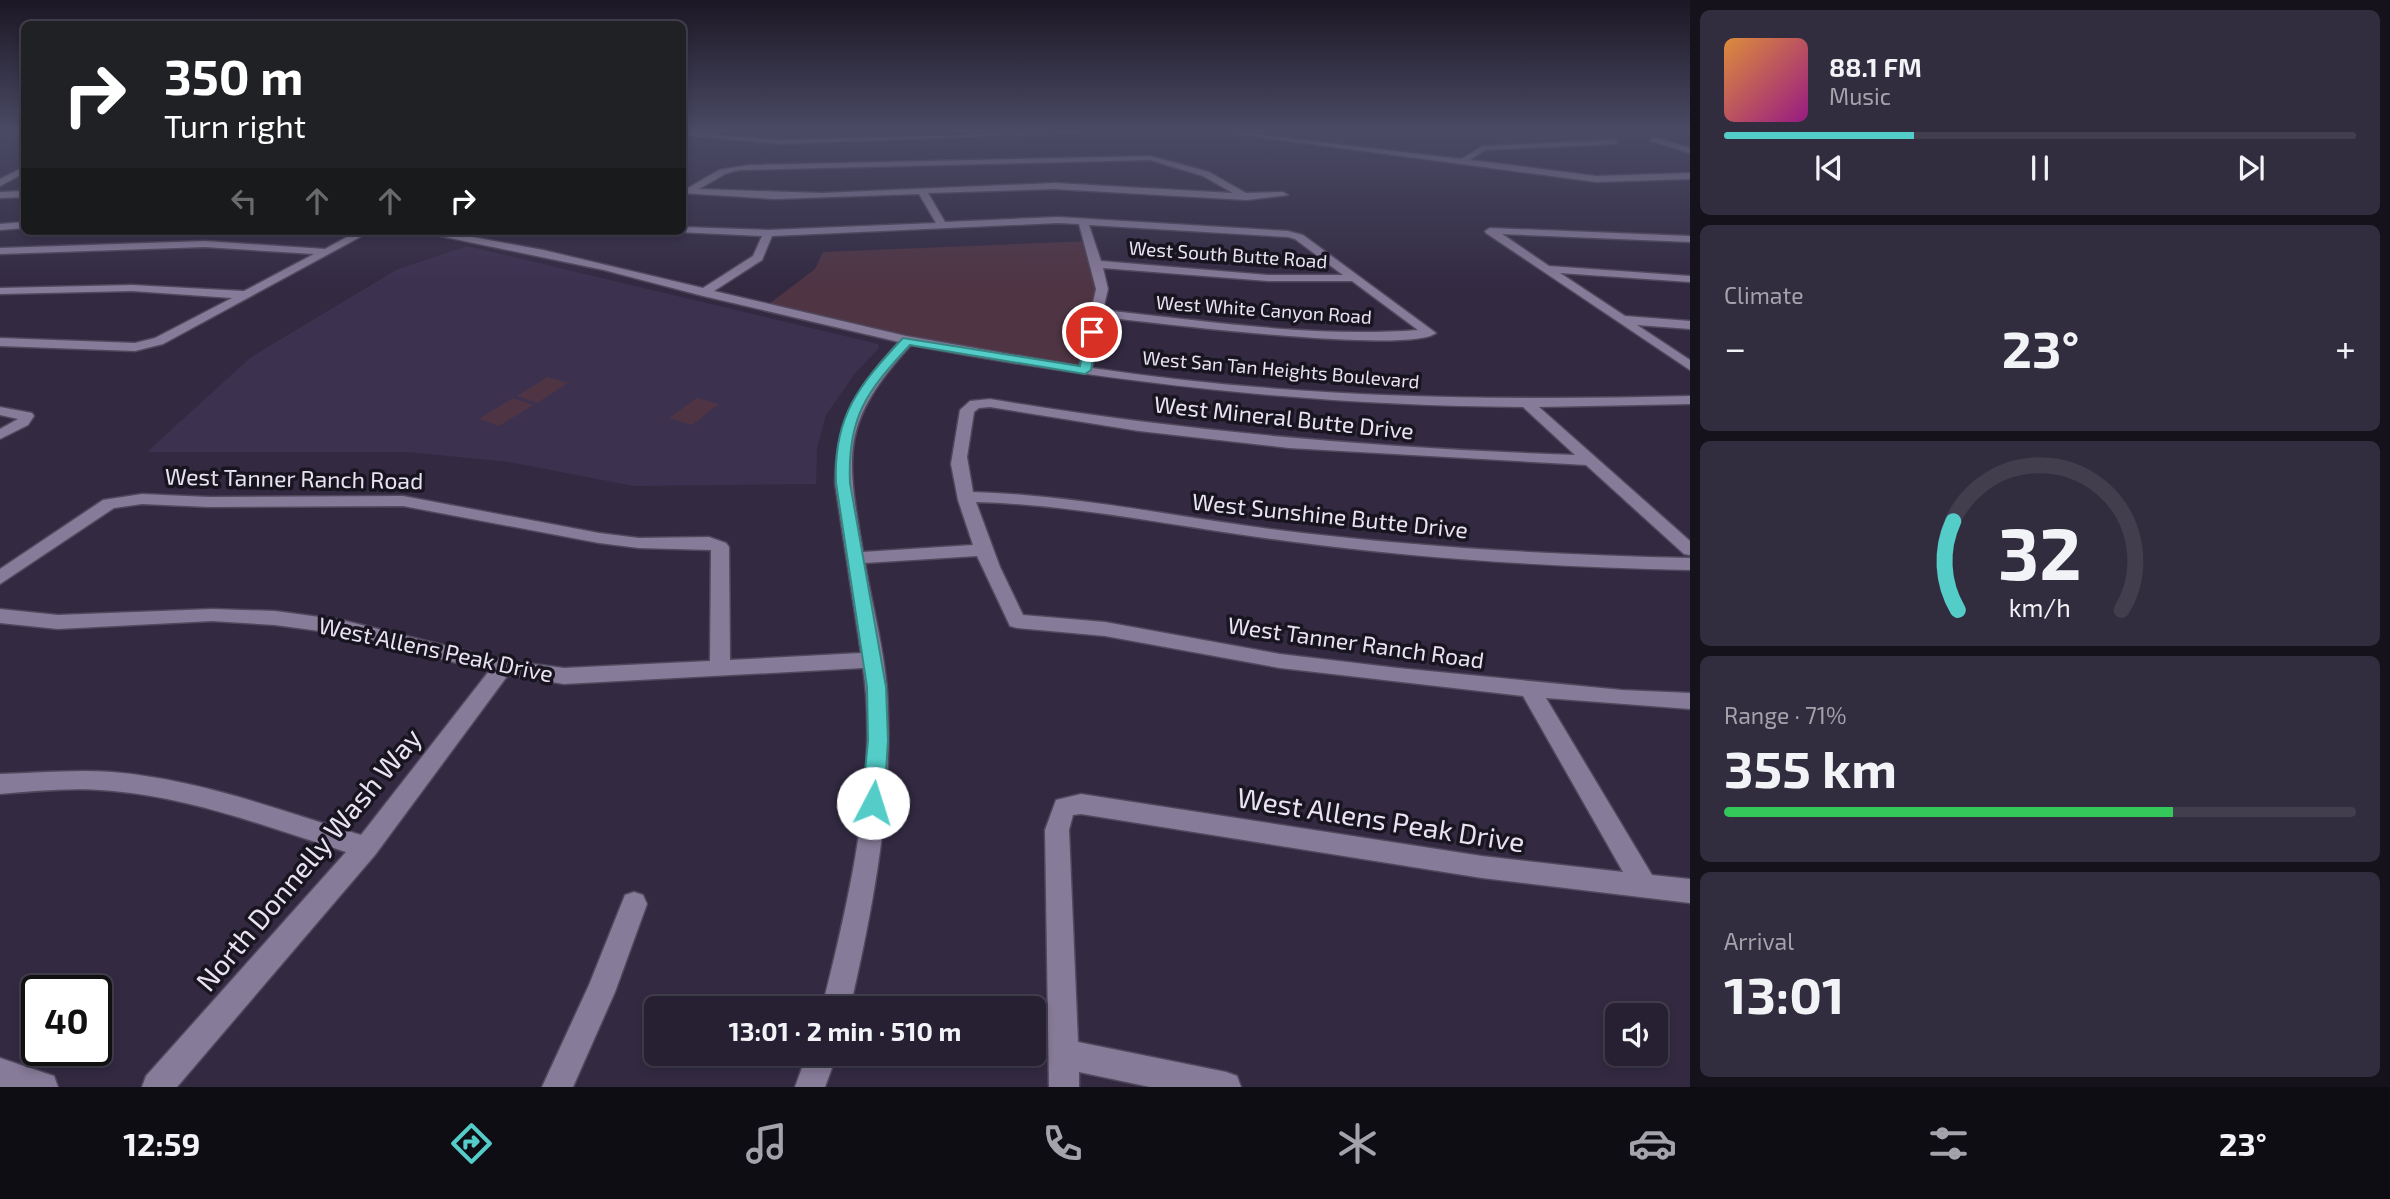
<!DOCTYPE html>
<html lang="en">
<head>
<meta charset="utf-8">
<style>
	:root { --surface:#262032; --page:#322d3e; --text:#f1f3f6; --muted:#a4a3ac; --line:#423e4d; --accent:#54cdc8 }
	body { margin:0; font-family:"Exo 2",sans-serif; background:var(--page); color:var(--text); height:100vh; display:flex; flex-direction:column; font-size:26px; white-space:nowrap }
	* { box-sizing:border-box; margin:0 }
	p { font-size:23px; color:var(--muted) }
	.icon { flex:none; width:38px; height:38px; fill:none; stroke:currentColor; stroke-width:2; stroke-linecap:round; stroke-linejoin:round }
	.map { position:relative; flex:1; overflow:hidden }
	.sheet { display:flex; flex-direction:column; gap:10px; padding:10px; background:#15121c; width:700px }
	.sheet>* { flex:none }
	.hud { position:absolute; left:21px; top:21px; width:665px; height:214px; border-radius:10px; box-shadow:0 4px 10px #0003,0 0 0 2px var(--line); background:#202124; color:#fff; overflow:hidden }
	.buttons { position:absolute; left:1605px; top:1003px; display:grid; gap:14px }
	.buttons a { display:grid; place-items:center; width:63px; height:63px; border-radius:10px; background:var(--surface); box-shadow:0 4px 10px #0003,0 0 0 2px var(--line); font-size:35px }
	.speed { position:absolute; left:21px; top:975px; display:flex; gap:14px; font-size:35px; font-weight:700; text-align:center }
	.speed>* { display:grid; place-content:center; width:91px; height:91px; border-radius:50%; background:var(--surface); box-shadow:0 4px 10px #0003,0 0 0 2px var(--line); line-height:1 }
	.speed .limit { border:4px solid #111; border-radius:10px; background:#fff; color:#111 }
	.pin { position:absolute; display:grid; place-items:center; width:60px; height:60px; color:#fff; margin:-30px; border:4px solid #fff; border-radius:50%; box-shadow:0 2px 7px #0007 }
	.me { position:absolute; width:77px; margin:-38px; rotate:5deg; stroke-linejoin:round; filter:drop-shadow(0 0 5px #0008) }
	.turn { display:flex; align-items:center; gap:24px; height:147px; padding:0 28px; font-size:32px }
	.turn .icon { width:91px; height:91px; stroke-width:2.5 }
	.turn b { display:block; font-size:49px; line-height:60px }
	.lanes { display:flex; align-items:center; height:66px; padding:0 28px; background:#0003; justify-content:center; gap:35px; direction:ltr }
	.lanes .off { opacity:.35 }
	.big { font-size:52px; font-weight:700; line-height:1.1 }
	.sheet .tile { flex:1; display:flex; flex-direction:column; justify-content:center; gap:10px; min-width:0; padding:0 24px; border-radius:10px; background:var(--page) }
	.sheet .dial { align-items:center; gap:0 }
	.dial svg { height:182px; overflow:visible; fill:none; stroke:var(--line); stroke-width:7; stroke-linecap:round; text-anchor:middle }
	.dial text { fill:var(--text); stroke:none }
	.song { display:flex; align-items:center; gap:21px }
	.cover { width:84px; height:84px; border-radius:10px; background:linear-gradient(135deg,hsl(30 70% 55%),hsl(310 70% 35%)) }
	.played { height:7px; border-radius:4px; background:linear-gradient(90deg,var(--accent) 30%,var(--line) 30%) }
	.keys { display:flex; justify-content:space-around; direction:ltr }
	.heat { display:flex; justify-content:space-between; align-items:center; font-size:38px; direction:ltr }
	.charge { height:10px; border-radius:5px; background:linear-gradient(90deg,#34c759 71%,var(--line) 0) }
	.trip { position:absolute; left:644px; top:996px; width:402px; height:70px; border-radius:10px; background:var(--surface); box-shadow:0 4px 10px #0003,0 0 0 2px var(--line); font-weight:700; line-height:70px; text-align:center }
	.dock { display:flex; height:112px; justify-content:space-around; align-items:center; background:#0f0d14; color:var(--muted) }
	.dock .icon { width:49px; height:49px }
	.dock .current { color:var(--accent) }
	.dock b { font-size:32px; color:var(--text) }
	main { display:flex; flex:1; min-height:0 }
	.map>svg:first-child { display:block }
	.built { fill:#3d3150 }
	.green { fill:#4f3544 }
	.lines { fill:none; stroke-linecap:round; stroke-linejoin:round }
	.minor-casing { stroke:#50485d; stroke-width:3 }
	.minor { fill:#867b98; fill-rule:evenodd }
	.route { fill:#54cdc8; stroke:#378582; stroke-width:2 }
	.labels { text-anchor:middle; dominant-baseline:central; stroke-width:7; stroke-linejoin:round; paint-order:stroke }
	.far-street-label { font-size:19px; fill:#e8e2f2; stroke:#191520 }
	.street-label { font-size:23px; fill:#e8e2f2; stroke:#191520 }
	.near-street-label { font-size:28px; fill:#e8e2f2; stroke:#191520 }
</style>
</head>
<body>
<main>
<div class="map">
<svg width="1690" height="1087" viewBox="0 0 1690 1087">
	<rect width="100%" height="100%" fill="#332a42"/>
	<path class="built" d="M467 246 878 344 879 348 856 372 826 415 817 448 816 484 634 486 509 462 408 452H147L250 358 396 270Z"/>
	<path class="green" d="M1090 241 1101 279 1085 370 995 356 765 307 815 269 823 252Z
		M548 377 568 383 537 403 517 396Z
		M513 398 533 405 499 426 479 419Z
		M697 398 719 404 692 425 669 418Z"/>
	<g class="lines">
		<g class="minor-casing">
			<path id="minor" d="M682 132 780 140 1091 132 780 144 682 135Z
				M1234 132 1461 159 1483 146 1614 140 1617 144 1485 150 1470 160 1596 176 1690 173V179L1596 182 1237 134Z
				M1653 137 1690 148V153L1650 141Z
				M1150 156 1209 172 1246 193 1283 192 1288 195 1247 200 1055 189 928 193 945 222 1058 217 1288 231 1303 235 1436 333C1409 355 1150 322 1102 317L1092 368C1290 398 1491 401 1690 396V404L1539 407 1690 541V555L1684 554 1586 465 1289 448 1139 431 990 407 979 408 974 412 967 457 973 492C1076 495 1176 517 1278 530 1415 547 1552 555 1690 558V570C1555 567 1421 559 1287 541 1183 528 1080 505 976 502L1000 567 1023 615 1105 622 1280 654 1398 668 1622 690 1690 693V709L1546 698 1652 875 1690 879V903L1482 878 1081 814 1073 815 1069 830 1078 1042 1226 1072 1237 1076 1241 1087H1150L1079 1072V1087H1049L1045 830 1056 800 1081 794 1482 856 1623 872 1523 696 1280 668 1105 636 1017 628 1010 626 977 556 865 563C872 605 884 648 887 690 894 797 874 904 850 1008H822C848 904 879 774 863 668L564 684 508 675 375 855 177 1087H142L146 1076 346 852C270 828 193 798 113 791 75 787 37 791 0 794V774C37 773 75 769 112 772 198 779 279 810 361 835L489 671 342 634 275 625 212 621 58 629 0 623V609L58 615 212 609 275 611 342 620 503 660 564 668 710 661 711 550 639 548 599 543 403 506 209 507 142 504 114 508 0 584V569L103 500 142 494 209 497 403 496 599 533 639 538 709 537 726 543 729 547 730 660 861 653 835 483C836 420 857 387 899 342L703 296 604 270 416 231H440L543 250 703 288 753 256 762 236 678 232 682 231V227L768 230 936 223 919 194 775 199 682 193V187L688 188 719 170 749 165ZM1150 160 1203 176 1233 193 1055 183 821 193 699 189 725 174 739 170ZM1058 223 1079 224 1096 289 1079 366 906 336 714 291 762 260 772 236ZM1089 225 1288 237 1295 239 1343 275H1268L1101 261ZM1103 268 1268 281H1352L1418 330C1313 338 1208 321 1103 310L1108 289ZM911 345C1113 383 1317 406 1523 407L1575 455C1379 448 1184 432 990 399L970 401 960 410 951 464 958 500 973 545 863 552C846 453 840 423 911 345Z
				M24 167V173L0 186V179Z
				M24 191V197L0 198V192Z
				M24 222V228L0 230V224Z
				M1490 228 1690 236V242L1502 234 1549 266 1690 276V282L1560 273 1625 316 1690 321V329L1637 325 1690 360V370L1486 233 1485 231Z
				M358 231H371L163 344 135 351 0 346V338L135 343 155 338 232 298 132 291 0 294V288L132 285 244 291 314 254 205 247 0 254V248L205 241 325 249Z
				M0 407 32 413 34 416 28 425 0 439V429L18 419 0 415Z
				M634 892 643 895 647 904 615 992 573 1087H542L589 985 625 895Z
				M807 1054H837L825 1087H795Z
				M0 1058 54 1076 58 1087H0Z"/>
		</g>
		<use href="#minor" class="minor"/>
	</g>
	<linearGradient id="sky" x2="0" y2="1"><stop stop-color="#1c1724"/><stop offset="0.46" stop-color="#4a4a65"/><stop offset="1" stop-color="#4a4a65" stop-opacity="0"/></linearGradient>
	<rect width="1690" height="284" fill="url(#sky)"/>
	<path class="route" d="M1092 329 1098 332 1091 370 1085 374 910 345C867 391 847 417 850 483L886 687 888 740 884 803 881 809 873 812 865 809 862 803 868 740 867 687 836 483C833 416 859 385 903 338L1080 366 1087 332Z"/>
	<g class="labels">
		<g class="far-street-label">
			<text transform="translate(1228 254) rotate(4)">West South Butte Road</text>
			<text transform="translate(1264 309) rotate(4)">West White Canyon Road</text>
			<text transform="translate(1281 369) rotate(5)">West San Tan Heights Boulevard</text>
		</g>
		<g class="street-label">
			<text transform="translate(1284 417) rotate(6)">West Mineral Butte Drive</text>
			<text transform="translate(294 478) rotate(1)">West Tanner Ranch Road</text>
			<text transform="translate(1330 515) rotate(6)">West Sunshine Butte Drive</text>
			<text transform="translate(1356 642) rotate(8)">West Tanner Ranch Road</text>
			<text transform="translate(436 649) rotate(12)">West Allens Peak Drive</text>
		</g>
		<g class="near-street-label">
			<text transform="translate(1381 819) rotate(9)">West Allens Peak Drive</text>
			<text transform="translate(308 859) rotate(-50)">North Donnelly Wash Way</text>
		</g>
	</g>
</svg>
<div class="buttons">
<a><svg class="icon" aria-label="sound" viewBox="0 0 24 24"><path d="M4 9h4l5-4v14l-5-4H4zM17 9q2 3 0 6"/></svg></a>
</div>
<div class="speed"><div class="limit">40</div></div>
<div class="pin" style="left:1092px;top:332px;background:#d93025"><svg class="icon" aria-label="arrive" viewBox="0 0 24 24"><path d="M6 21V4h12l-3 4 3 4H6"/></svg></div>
<svg class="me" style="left:873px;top:803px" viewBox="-20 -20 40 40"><circle r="19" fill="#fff"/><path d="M0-13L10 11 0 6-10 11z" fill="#54cdc8"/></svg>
<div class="trip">13:01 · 2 min · 510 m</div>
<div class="hud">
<div class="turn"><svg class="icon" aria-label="right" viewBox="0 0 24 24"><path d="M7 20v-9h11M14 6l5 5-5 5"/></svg><div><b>350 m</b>Turn right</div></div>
<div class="lanes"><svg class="icon off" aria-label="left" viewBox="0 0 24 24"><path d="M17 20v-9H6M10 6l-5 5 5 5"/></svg><svg class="icon off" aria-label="ahead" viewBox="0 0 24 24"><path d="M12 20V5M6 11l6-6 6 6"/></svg><svg class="icon off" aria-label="ahead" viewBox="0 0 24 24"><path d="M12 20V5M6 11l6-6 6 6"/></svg><svg class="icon" aria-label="right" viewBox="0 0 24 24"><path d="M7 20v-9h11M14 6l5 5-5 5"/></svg></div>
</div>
</div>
<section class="sheet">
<div class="tile">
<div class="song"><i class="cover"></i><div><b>88.1 FM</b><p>Music</p></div></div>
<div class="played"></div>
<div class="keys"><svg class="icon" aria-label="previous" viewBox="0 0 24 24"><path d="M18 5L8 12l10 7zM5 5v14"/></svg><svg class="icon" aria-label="pause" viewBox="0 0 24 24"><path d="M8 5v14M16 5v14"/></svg><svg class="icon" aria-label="next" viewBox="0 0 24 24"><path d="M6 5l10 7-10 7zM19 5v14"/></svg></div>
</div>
<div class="tile"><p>Climate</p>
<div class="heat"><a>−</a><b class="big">23°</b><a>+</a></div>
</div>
<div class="tile dial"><svg viewBox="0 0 100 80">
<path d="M14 69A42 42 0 1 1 86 69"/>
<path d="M14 69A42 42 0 0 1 12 30" stroke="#54cdc8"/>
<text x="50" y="56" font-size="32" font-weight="700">32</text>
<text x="50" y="72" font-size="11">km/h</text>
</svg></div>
<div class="tile"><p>Range · 71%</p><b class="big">355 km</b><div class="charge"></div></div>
<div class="tile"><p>Arrival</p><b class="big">13:01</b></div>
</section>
</main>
<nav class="dock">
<b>12:59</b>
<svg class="icon current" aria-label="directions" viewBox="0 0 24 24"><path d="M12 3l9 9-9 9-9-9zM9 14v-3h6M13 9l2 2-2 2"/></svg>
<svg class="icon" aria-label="music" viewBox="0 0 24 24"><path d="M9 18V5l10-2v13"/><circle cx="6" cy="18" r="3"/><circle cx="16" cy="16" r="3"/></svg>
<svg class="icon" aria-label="phone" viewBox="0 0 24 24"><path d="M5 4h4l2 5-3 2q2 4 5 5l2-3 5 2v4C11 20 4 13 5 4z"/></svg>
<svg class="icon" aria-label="climate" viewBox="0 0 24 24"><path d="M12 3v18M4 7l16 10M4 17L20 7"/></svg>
<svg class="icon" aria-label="car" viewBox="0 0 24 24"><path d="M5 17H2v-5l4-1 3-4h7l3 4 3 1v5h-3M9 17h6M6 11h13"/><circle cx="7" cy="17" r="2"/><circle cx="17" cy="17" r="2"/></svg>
<svg class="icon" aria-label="filters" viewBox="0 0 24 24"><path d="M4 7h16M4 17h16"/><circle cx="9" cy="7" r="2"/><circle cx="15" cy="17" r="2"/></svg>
<b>23°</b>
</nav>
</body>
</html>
